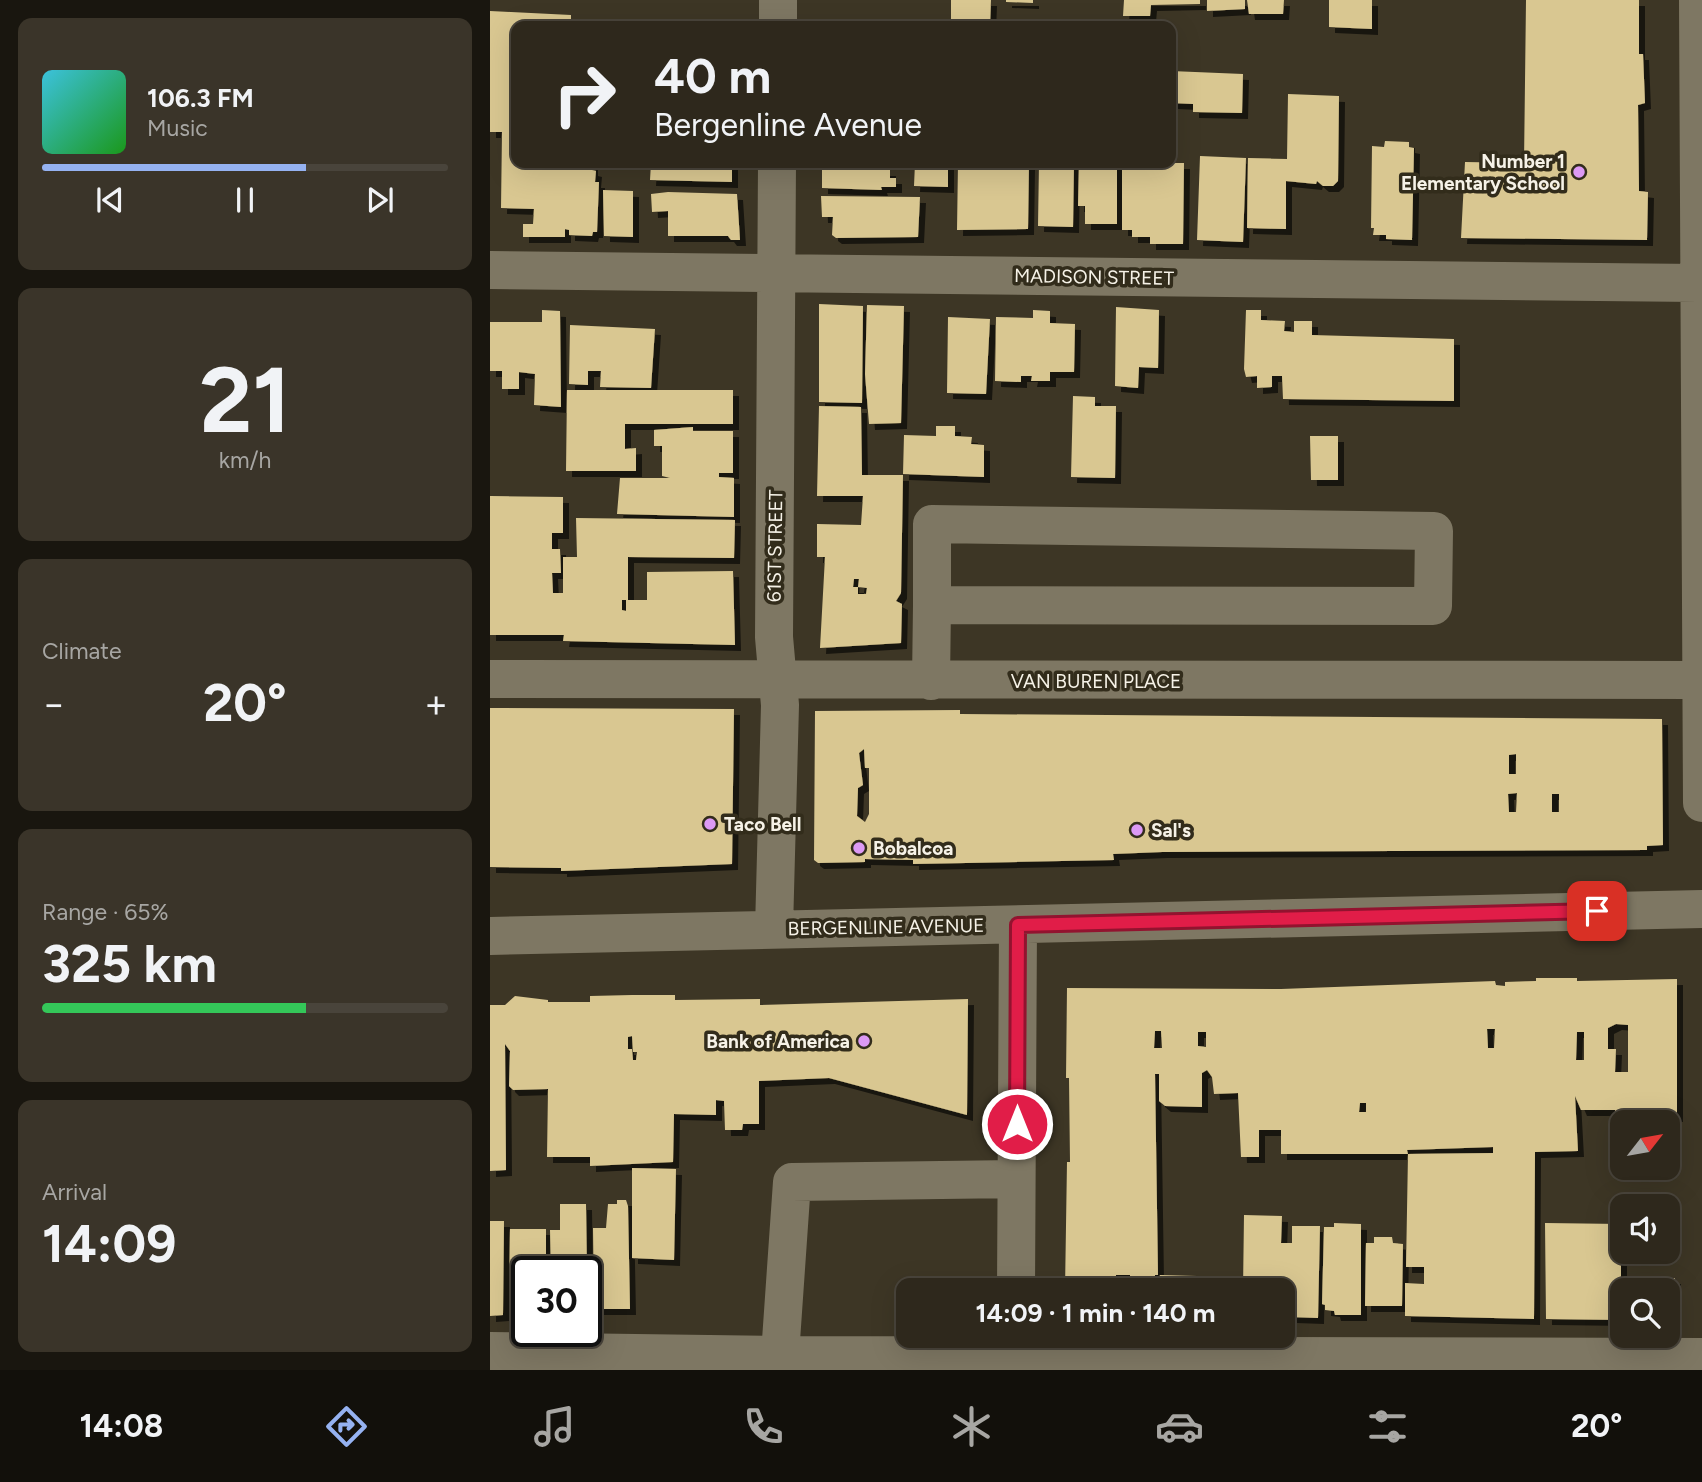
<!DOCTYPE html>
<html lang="en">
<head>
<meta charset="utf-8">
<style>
	:root { --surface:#2e281c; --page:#3a3429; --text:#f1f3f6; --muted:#a7a6a3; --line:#49443b; --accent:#95b2f1 }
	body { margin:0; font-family:Figtree,sans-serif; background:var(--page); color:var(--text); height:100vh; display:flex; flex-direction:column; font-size:26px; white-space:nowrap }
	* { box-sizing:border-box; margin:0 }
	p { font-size:23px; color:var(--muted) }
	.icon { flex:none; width:38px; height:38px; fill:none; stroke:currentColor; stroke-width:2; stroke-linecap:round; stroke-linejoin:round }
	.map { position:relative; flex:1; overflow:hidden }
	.sheet { display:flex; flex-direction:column; gap:18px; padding:18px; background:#19160f; width:490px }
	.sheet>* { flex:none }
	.guide { position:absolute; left:21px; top:21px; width:665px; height:147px; border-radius:14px; box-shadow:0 7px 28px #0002,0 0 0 2px var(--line); background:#2e281c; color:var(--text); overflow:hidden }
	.needle { width:46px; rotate:59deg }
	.controls { position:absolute; left:1120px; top:1110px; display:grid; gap:14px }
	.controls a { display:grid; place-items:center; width:70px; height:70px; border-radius:14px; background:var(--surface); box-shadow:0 7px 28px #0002,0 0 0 2px var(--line); font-size:35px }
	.speed { position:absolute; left:21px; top:1256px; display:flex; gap:14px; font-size:35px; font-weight:700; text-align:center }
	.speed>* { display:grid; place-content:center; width:91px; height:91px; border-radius:50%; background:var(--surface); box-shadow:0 7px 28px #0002,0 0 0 2px var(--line); line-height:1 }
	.speed .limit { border:4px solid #111; border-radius:10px; background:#fff; color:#111 }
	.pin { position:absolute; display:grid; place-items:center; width:60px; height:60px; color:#fff; margin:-30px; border-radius:14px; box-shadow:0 4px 10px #0006 }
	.me { position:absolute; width:77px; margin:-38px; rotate:0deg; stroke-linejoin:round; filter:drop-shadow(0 0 5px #0008) }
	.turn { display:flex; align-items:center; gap:24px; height:147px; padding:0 28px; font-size:32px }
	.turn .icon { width:91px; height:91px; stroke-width:2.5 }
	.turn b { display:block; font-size:49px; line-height:60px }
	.big { font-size:52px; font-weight:700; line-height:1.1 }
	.sheet .tile { flex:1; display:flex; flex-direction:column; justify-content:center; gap:10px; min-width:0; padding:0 24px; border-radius:14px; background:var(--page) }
	.sheet .dial { align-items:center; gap:0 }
	.dial b { font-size:91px; line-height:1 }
	.song { display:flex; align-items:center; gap:21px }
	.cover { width:84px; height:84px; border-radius:10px; background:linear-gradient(135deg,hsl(190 70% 55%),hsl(120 70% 35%)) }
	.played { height:7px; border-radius:4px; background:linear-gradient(90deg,var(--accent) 65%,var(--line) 65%) }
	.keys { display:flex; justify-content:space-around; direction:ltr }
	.heat { display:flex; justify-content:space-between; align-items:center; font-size:38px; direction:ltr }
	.charge { height:10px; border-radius:5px; background:linear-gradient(90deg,#34c759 65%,var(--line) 0) }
	.trip { position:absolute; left:406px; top:1278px; width:399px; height:70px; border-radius:14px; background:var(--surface); box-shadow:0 7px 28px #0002,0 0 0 2px var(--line); font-weight:700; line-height:70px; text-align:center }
	.dock { display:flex; height:112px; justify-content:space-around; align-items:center; background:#12100b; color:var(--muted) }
	.dock .icon { width:49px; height:49px }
	.dock .current { color:var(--accent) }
	.dock b { font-size:32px; color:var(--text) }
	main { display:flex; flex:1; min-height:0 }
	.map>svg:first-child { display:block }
	.building { fill:#d9c791; fill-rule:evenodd; filter:url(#shadow) }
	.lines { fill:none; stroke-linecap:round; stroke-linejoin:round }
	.minor { stroke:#7e7763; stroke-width:38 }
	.route-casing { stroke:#92132f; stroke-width:18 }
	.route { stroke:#e11d48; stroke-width:12 }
	.poi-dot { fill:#dc99f4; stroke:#322c1b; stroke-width:2.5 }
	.labels { text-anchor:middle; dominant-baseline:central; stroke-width:7; stroke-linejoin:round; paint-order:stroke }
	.poi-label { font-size:19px; font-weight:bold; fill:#f6f2e7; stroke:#322c1b; text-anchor:start }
	.street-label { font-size:19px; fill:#f6f2e7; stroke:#322c1b }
</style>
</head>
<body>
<main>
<section class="sheet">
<div class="tile">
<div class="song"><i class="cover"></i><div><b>106.3 FM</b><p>Music</p></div></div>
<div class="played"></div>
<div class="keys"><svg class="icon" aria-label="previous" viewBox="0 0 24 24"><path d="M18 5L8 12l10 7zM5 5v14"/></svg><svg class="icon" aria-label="pause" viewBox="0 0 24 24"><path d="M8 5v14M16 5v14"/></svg><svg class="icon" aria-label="next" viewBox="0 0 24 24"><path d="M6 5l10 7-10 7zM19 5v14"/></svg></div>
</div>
<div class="tile dial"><b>21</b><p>km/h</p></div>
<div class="tile"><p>Climate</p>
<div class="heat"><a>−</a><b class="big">20°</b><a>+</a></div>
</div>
<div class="tile"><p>Range · 65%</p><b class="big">325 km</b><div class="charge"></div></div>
<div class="tile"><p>Arrival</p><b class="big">14:09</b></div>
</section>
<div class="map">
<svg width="1212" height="1370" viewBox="0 0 1212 1370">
	<defs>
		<filter id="shadow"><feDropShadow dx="6" dy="6" stdDeviation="0" flood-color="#0009"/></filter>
	</defs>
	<rect width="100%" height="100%" fill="#3d3625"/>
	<path class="building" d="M461 0H501L500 26H461Z
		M516 0H543V3L516 2Z
		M634 0H710V4L661 5 660 16H633Z
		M717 0H755V9L717 11Z
		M757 0H794L793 14H759Z
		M839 0H882V29L839 27Z
		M1036 0H1149V54H1153L1155 103 1148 105 1149 191 1158 192 1157 240 971 238 975 162 1034 163Z
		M0 11 81 15V23L85 19 118 20 119 24H127L26 26V163H102V170L106 171 105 182H109L107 232H103L102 236 79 235V230L75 229V237H33V224H43L44 209 11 208 12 132H0Z
		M681 71 753 74 752 113 703 112V104L681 103Z
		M798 94 849 96 848 181 843 186H833L827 181 826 184 796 181V229L757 228 758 158 797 159Z
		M895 141 919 142V147L924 148 922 240 896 239V235H883L884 228H881L882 146 894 147Z
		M710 156 756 158 753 242 707 240Z
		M161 163H242V182L160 180Z
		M332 163H392V170H400V178H406V187H391L392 190 332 188Z
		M425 163H458V187L424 186Z
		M468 163H539L538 229 467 230Z
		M549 163H584L583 227 548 226Z
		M589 163H627V224H595V206H588Z
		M632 163H656V169L660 168V163H694L693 244H660V237H642V230H632Z
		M113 190 143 191V237L114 236Z
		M178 192 247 194 250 240H241L238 236H178V211L162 212 161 194Z
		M331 196 430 197 428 237 346 238 342 235 343 217H332Z
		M329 304 373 306 372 403 329 402Z
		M377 305 414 306 411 423 379 424 375 374Z
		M626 307 669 310 668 368 649 367 648 388 625 386Z
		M52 310 70 311 71 407 44 405 45 374 29 372V389H12V371H0V322H52Z
		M543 310 560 311V323L585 324 584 372H560V381H541L542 376H531V382L505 381 506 317 543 318Z
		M756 310H771V320L795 321 794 331 804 332V321H822V335L964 339V401L793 399 792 376H782V387L767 388V376L756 377 754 369Z
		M458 317 500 319 496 394 457 393Z
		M80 325 165 329 161 388 110 387 111 371H98V385L79 384Z
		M77 390H243V424H135V449L146 448V471H76Z
		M583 396 605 397V406H626L625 478 581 477Z
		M329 406 371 407 372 475H413L411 593 406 601 412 604 411 643 330 648 335 557H327V524L371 525 373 496H327ZM364 579H369L368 587 377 588 376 594H368V587H363Z
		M446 426H465V436L482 437 481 444 494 445V477L413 474 414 435 446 436Z
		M203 427V431H243V473H229V477L244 478V517L127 514 130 478H180L172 476V446H164V430Z
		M820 436H848V480H821Z
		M0 496 73 497V533H62V549H70L71 573H62L63 593H73V557H87L86 518 245 520 244 558 138 557V600H132V610L136 611V600H157V572L243 571 245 645 73 641 74 635H0Z
		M0 708 244 709 242 864 71 871V868L0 867Z
		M470 710V714L1172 719 1173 845 1157 846V850L672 852 623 854 624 860 423 864V860L375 859V862L328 863 324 860 325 711ZM374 749 375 768H379V814L375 822 367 816 368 788 373 785 369 753ZM1026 754V774H1019V755ZM1027 793 1026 812H1019L1018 794ZM1062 794H1069V812H1062Z
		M1046 978H1087V981L1187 979V1116L1125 1114V1110H1091L1085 1096 1088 1151 1045 1152 1044 1319 915 1316V1283L934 1284V1267H916L918 1154 1003 1153V1147L917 1150 918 1154H791V1130H769V1157H751L748 1093 724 1094 722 1077 717 1070 712 1073V1107L675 1106 669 1101V1074H665L668 1275H665V1280H669L670 1275 744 1277V1290H575L577 1162H580L579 1078H576L577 988 791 989 1005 981 1006 985 1015 986V982L1046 981ZM1126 1024 1138 1025V1072H1125L1126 1049H1118V1028ZM997 1029H1005L1004 1048H998ZM665 1031H671L672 1048H664ZM708 1032H716V1047L708 1046ZM1087 1032H1094V1060H1086ZM870 1103H876V1112H869ZM626 1275H640V1281H626Z
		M142 995H185V1000L270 999V1005L478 999 477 1115 339 1078 269 1081V1124H253L252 1130H235L234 1101 226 1100V1115L184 1114 183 1162 100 1166V1157H57L58 1089 23 1090 19 1086 20 1051 15 1044 16 1170 0 1171V1005H15L25 996 58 1000V1002H100V996ZM142 1036 143 1052H147L146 1060H143L142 1049H138V1037Z
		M142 1168 186 1169 184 1260 142 1258Z
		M127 1200H136L138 1206 140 1309H104L103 1228H116L118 1204H127Z
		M70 1204H96L97 1272H61L60 1230H70Z
		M754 1215 792 1216 791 1243H802V1226H830L828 1318 800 1317V1313H793V1290H753Z
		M0 1221H14L13 1315 0 1316Z
		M844 1223 871 1224V1315H845L844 1311 835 1310V1305L832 1304 834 1227H844Z
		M1055 1223 1131 1224V1278H1185V1320H1178V1290H1132V1320L1056 1319Z
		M20 1229H56V1272H37V1311L26 1310 19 1302Z
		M884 1237H902L903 1243 913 1244 912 1306H875L876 1243H884Z"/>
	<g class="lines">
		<path class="minor" d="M1208 0 1212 803
			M288 26V0
			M0 270 1208 283
			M0 679 1211 680
			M441 681 442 605 943 606 944 531 442 524V605
			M284 929 290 705 284 637 287 163
			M0 936 1212 909
			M526 1290 528 925
			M0 1351 290 1355 1212 1357
			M290 1355 302 1182 526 1179"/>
	</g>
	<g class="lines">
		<g class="route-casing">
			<path id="route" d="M527 1124 528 925 1107 911"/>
		</g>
		<use href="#route" class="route"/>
	</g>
	<g class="poi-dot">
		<circle cx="1089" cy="172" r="7"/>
		<circle cx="220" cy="824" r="7"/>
		<circle cx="647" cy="830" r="7"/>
		<circle cx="369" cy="848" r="7"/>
		<circle cx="374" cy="1041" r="7"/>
	</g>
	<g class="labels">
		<g class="poi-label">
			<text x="1075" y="161" text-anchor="end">Number 1<tspan x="1075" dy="22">Elementary School</tspan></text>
			<text x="234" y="824">Taco Bell</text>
			<text x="661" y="830">Sal's</text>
			<text x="383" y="848">Bobalcoa</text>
			<text x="360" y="1041" text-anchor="end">Bank of America</text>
		</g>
		<g class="street-label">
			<text transform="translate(604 277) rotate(1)">MADISON STREET</text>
			<text transform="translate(285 546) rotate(-89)">61ST STREET</text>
			<text x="606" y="681">VAN BUREN PLACE</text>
			<text transform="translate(396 927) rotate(-1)">BERGENLINE AVENUE</text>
		</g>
	</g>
</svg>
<div class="controls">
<a><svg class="needle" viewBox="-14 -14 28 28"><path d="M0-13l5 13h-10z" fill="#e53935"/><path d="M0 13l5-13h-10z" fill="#a7a6a3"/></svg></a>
<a><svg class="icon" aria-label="sound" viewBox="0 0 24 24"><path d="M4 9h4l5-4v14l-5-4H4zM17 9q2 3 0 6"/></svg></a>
<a><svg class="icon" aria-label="search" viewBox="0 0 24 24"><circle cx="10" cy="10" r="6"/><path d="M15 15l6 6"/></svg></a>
</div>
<div class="speed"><div class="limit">30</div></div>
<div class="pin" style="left:1107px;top:911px;background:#d93025"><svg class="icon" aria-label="arrive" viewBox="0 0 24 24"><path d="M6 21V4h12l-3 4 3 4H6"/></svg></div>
<svg class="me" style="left:527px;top:1124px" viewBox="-20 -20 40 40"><circle r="17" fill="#e11d48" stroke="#fff" stroke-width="3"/><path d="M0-11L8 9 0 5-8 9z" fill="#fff"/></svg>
<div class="trip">14:09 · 1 min · 140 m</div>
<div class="guide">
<div class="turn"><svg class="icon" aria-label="right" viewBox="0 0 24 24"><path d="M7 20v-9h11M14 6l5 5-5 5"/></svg><div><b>40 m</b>Bergenline Avenue</div></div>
</div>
</div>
</main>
<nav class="dock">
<b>14:08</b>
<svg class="icon current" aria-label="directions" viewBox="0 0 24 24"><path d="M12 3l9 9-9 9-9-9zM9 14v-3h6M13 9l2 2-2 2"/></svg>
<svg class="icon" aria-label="music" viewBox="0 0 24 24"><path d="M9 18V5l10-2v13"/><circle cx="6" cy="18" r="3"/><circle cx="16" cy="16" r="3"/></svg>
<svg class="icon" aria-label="phone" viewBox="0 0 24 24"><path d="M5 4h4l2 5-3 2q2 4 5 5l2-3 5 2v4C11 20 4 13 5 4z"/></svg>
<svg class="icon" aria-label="climate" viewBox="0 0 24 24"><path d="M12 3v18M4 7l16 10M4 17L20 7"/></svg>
<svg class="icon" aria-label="car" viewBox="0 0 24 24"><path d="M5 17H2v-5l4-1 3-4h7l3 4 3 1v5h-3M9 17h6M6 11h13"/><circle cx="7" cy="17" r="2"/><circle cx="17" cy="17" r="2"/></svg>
<svg class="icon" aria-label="filters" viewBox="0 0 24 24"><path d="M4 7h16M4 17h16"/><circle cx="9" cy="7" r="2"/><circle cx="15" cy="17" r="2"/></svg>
<b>20°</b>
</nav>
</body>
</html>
